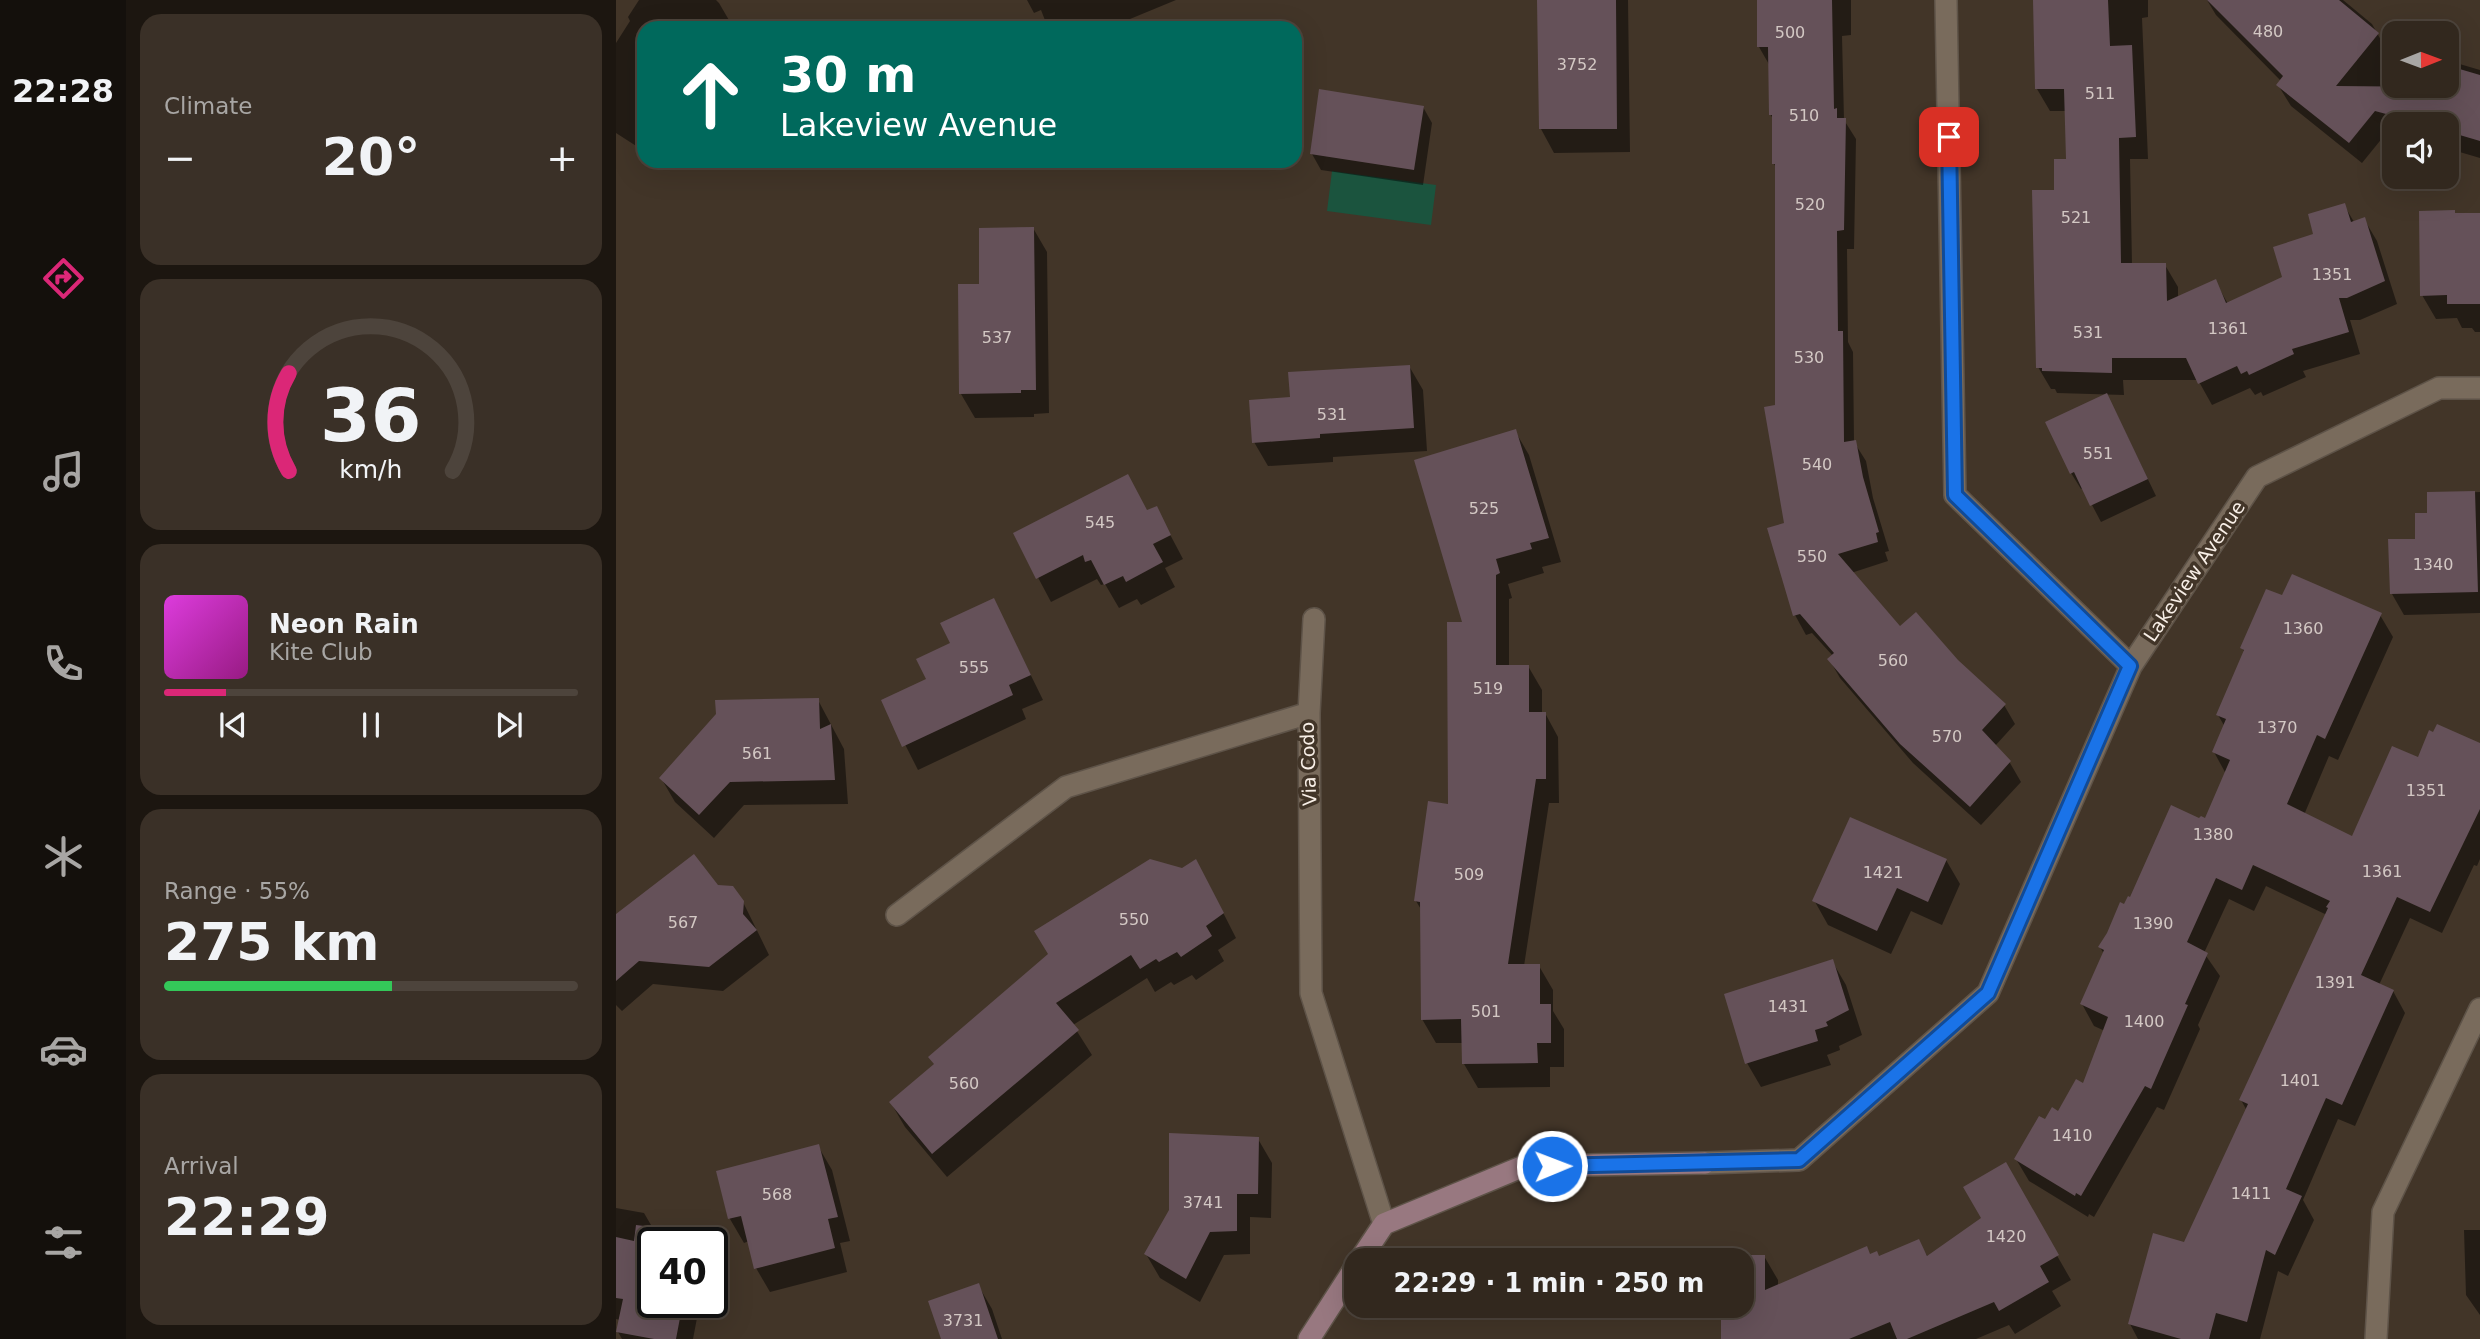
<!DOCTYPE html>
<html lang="en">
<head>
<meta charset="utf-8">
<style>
	:root { --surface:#32281e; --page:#3a3027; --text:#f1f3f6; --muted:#a8a6a4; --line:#4d443c; --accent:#db2777 }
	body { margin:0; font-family:"DejaVu Sans",sans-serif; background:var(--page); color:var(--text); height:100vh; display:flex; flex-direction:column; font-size:26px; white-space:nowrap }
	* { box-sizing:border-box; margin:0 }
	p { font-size:23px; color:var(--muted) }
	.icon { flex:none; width:38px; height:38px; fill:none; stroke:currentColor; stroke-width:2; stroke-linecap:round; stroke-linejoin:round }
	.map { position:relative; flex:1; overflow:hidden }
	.side { display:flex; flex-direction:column; gap:14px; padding:14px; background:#1c1610; width:490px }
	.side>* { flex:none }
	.hud { position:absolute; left:21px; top:21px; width:665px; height:147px; border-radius:21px; box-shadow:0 7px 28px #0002,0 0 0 2px var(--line); background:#00695c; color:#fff; overflow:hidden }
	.needle { width:46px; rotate:89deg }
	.tools { position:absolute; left:1766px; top:21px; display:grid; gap:14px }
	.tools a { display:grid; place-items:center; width:77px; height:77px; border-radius:14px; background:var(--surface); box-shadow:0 7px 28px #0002,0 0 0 2px var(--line); font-size:35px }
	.speed { position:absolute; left:21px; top:1227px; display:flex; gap:14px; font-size:35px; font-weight:700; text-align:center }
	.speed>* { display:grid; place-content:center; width:91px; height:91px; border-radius:50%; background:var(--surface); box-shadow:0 7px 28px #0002,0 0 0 2px var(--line); line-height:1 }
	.speed .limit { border:4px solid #111; border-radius:10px; background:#fff; color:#111 }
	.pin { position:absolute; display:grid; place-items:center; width:60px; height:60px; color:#fff; margin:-30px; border-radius:14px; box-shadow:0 4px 10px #0006 }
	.me { position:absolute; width:77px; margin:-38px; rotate:89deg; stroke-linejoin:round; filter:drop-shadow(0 0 5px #0008) }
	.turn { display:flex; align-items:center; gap:24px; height:147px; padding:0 28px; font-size:32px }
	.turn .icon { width:91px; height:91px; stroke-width:2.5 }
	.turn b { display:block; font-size:49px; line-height:60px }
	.big { font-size:52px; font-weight:600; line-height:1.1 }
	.side .widget { flex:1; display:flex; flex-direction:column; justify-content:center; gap:10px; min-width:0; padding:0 24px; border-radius:21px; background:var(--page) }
	.side .dial { align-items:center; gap:0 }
	.dial svg { height:182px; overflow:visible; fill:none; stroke:var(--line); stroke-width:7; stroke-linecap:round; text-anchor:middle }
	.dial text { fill:var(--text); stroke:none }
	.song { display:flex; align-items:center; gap:21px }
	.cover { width:84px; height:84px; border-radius:10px; background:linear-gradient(135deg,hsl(300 70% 55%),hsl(310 70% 35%)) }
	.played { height:7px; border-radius:4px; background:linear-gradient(90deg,var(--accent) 15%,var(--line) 15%) }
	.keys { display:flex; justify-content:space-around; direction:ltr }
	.heat { display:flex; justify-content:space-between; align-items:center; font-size:38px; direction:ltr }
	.charge { height:10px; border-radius:5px; background:linear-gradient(90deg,#34c759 55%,var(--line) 0) }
	.trip { position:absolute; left:728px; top:1248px; width:410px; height:70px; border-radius:21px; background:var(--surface); box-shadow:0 7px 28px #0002,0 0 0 2px var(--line); font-weight:600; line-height:70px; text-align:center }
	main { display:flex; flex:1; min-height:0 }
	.menu { display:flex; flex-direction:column; width:126px; justify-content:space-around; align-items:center; background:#14100c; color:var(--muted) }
	.menu .icon { width:49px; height:49px }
	.menu .active { color:var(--accent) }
	.menu b { font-size:32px; color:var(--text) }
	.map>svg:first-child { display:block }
	.green { fill:#1b543e }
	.shadow { fill:#0007 }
	.building { fill:#655159 }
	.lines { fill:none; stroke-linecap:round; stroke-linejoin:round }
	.street-casing { stroke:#5e5348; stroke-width:24 }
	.secondary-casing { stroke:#5e5348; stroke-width:24 }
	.street { stroke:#796b5c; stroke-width:21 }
	.secondary { stroke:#987880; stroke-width:21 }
	.route-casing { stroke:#114b97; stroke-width:18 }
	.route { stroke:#1a73e8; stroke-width:12 }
	.labels { text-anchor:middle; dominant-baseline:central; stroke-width:7; stroke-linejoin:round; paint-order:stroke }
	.number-label { font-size:16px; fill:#d3c8c4 }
	.street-label { font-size:19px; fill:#f8efe7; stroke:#423528 }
</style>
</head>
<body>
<main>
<nav class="menu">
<b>22:28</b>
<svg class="icon active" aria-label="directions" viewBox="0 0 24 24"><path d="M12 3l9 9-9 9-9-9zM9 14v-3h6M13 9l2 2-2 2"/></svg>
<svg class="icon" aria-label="music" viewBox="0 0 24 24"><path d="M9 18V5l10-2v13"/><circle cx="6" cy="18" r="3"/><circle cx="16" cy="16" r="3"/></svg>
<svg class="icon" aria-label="phone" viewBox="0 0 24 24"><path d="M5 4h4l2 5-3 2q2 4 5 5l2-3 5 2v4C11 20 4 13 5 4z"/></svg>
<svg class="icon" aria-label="climate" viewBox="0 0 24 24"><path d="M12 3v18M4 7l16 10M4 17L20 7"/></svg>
<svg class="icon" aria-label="car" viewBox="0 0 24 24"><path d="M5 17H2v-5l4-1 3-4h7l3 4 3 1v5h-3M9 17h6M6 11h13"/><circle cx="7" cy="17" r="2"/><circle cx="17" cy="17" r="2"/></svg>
<svg class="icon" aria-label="filters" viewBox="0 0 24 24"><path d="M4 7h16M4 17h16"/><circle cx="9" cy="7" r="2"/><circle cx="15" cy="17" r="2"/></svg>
</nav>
<section class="side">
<div class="widget"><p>Climate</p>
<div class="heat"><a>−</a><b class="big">20°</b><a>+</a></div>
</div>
<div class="widget dial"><svg viewBox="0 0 100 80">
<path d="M14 69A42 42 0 1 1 86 69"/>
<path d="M14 69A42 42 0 0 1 14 26" stroke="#db2777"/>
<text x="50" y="56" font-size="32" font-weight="700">36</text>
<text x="50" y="72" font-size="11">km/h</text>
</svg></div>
<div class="widget">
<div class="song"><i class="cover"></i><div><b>Neon Rain</b><p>Kite Club</p></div></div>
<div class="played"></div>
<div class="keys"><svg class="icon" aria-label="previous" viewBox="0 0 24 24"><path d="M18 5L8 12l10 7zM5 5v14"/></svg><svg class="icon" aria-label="pause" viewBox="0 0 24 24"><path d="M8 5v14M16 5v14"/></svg><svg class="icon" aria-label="next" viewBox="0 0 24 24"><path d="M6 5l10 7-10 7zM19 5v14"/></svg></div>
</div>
<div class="widget"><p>Range · 55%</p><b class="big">275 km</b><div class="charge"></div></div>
<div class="widget"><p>Arrival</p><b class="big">22:29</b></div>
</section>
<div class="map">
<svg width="1864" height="1339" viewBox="0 0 1864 1339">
	<rect width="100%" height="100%" fill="#423528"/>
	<path class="green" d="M716 171 820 185 815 225 711 211Z"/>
	<path class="shadow" d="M23 0H100L103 3 117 27 28 28V151L0 133V43L14 21 12 17Z
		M411 0H560L514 19 517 28H432L425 10 418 13Z
		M923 0H1012L1014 152 938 153 925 129Z
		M1143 0H1235V35L1226 36 1228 120 1240 139 1238 249H1231L1232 342 1237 352 1238 442 1250 461 1257 498 1273 551 1269 552 1272 561 1235 573 1284 629 1341 661 1388 705 1399 724 1379 746 1394 763 1405 782 1365 825 1297 763 1224 678 1213 659 1217 656 1196 633 1190 635 1179 615 1160 406 1161 169 1158 164V120L1154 114V66L1143 47Z
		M1419 0H1532V17L1526 18 1532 159H1514L1516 265H1549L1562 287V297L1599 281 1612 304 1668 278 1699 235 1728 205 1738 222 1748 219 1761 241 1781 304 1744 320H1734L1744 354 1687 371 1690 377 1647 396 1645 392 1639 395 1634 388 1596 405 1582 380H1507L1508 395 1441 393 1439 389H1435L1422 367 1440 191 1451 161V111H1434L1421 89Z
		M1591 0H1727L1756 24 1766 42 1778 45V86H1830V60L1864 70V158L1830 148V124H1778V133L1772 131 1746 163 1675 106 1662 85 1665 81 1600 15Z
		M807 107 816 123 807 185 705 170 696 154Z
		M1864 214V332H1859L1856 328H1846L1841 318 1820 319 1806 295 1839 215Z
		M417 228 431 252 433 413 418 414V417L359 418 345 394 344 286H365Z
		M793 366 807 390 811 451 717 457V462L652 466 638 442 676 399Z
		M1499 411 1540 496 1485 522 1467 488 1465 489 1455 473Z
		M899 431 913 455 945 562 926 567 928 573 892 584 896 598 893 599V667L912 666 926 690V713H929L942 737 943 803H933L908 966H923L937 990V1011L948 1029V1067H934V1087L862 1088 848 1064 847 1043H820L806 1019V911L800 901 834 806 849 624Z
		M1864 492V613L1788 615 1776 594 1813 515V494Z
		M540 508 567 559 549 568 559 587 525 605 521 599 503 608 489 584 485 585 481 579 435 602 399 534 533 519Z
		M1667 598 1764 615 1777 637 1722 760 1713 756 1688 815 1737 838 1802 760 1864 745V859L1861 866 1858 865 1826 933 1794 918 1763 985 1777 991 1789 1013 1739 1126 1722 1119 1687 1200 1698 1220 1672 1276 1662 1271 1644 1339H1522L1514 1324 1569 1244 1631 1111 1625 1100 1711 915 1650 886 1638 911 1613 899 1588 953 1604 976 1582 1025 1584 1029 1548 1110 1541 1107 1478 1217 1473 1214 1472 1217 1413 1181 1400 1159 1429 1122 1443 1113 1468 1086 1489 1031 1478 1026 1466 1004 1488 954 1484 947 1514 900 1584 821 1590 820 1610 774 1598 752 1609 727 1602 715 1629 653 1626 648Z
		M378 600 427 700 406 709 410 719 302 770 267 701 312 679 336 644Z
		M202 700 228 749 232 804 128 805 98 838 59 802 45 778Z
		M1330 860 1344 884 1326 925 1295 911 1275 954 1212 925 1198 900Z
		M593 885 620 938 602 950 608 961 580 980 576 975 558 985 555 982 539 992 531 978 457 1025 476 1055 331 1177 289 1127 275 1103Z
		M101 887 127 902 153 955 107 991 37 984 6 1011 0 1005V916Z
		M1216 961 1230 985 1246 1035 1223 1046 1224 1050 1211 1055 1215 1065 1145 1087 1131 1063Z
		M642 1139 656 1163 655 1218 634 1217V1254L608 1255 584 1302 544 1278 530 1254Z
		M202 1146 216 1170 234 1241 224 1243 231 1272 154 1292 140 1268 133 1241 128 1243 114 1219 102 1172Z
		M1389 1165 1455 1280 1436 1291 1445 1306 1399 1334 1393 1325 1360 1339H1107L1106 1315 1101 1306H1125V1260H1101L1148 1256 1162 1280V1287L1255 1256 1263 1258 1302 1241 1312 1257 1367 1219Z
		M0 1208 28 1213 42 1237 41 1242H37V1302H72L81 1318 77 1339H6L2 1332 4 1320 0 1319Z
		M1848 1230H1864V1315L1850 1295Z
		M362 1285 376 1309 386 1339H327Z"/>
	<path class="building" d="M921 0H1000L1001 129H923Z
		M1141 0H1216L1218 109 1221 108V118H1230L1228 230 1221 231 1222 331H1227L1228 442 1240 440 1247 477 1263 532 1260 533 1262 542 1222 554 1284 626 1300 612 1342 660 1390 704 1366 730 1395 761 1354 807 1284 744 1211 659 1218 653 1184 614 1177 616 1151 528 1168 523 1148 407 1159 405V164H1156V115H1153L1152 47H1141Z
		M1417 0H1492L1494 46 1516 45 1520 137 1503 138 1505 263H1550L1551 301 1600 279 1610 303 1666 277 1657 247 1697 234 1692 214 1729 203 1735 222 1749 217 1769 281 1731 298H1723L1733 332 1676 349 1678 354 1633 375 1631 371 1625 374 1621 366 1582 384 1570 358H1496V373L1426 371V368H1420L1416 190H1438V159H1450L1448 89H1419Z
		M1591 0H1723L1763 33 1720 86 1830 87V65L1864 75V141L1830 131V124H1807L1759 111 1733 143 1660 85 1667 76Z
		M703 89 808 106 798 170 694 154Z
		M1839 210V213H1864V304H1831V295L1804 296 1803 211Z
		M418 227 420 390H405V393L343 394 342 284H363V228Z
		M794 365 798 428 704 434V438L636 443 633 400 674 397 672 372Z
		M1491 393 1532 479 1474 506 1458 472 1454 474 1429 422Z
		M900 429 933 538 914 543 916 549 880 559 884 573 880 575V665H913V712H930V779H920L892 964H924V1004H935V1043H921L922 1063 846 1064 845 1019 805 1020 804 902 798 901 812 801 832 804 831 622H846L798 460Z
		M512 474 531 510 541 506 555 535 537 544 547 562 510 582 507 576 488 585 475 560 469 562 467 555 420 579 397 533Z
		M1859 491 1862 592 1774 594 1772 539H1799V513H1811V492Z
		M1676 574 1766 613 1709 739 1701 735 1671 804 1736 836 1776 746 1802 757 1813 730 1817 732 1821 724 1864 743V809L1814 912 1781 897 1745 975 1778 990 1726 1105 1710 1098 1670 1189 1686 1196 1659 1255 1650 1250 1631 1322 1600 1313 1593 1339H1565L1512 1324 1537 1233 1568 1242 1632 1104 1623 1100 1712 908 1710 907 1714 901 1637 865 1626 890 1600 878 1571 942 1592 953 1569 1004 1572 1005 1535 1089 1529 1086 1465 1196 1460 1193 1459 1196 1398 1159 1423 1116 1429 1119 1436 1107 1442 1111 1460 1079 1467 1083 1492 1017 1464 1004 1488 950 1482 947 1491 933 1504 902 1508 904 1512 896 1514 897 1555 805 1583 818 1585 816 1589 818 1614 760 1596 752 1610 719 1600 715 1628 650 1624 648 1650 589 1666 595Z
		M378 598 415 675 393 685 397 695 286 747 265 700 310 679 300 659 334 643 324 623Z
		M203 698 204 729 215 724 219 780 114 782 83 815 43 778 100 714 99 700Z
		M1234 817 1331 859 1312 902 1281 888 1261 931 1196 901Z
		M78 854 102 885 117 886 128 901 127 914 141 930 93 967 23 961 0 981V914Z
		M534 859 566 868 580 859 608 913 590 926 596 936 565 957 561 952 543 962 540 959 524 969 515 955 440 1003 463 1030 316 1154 273 1102 318 1064 312 1057 432 954 418 931Z
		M1217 959 1233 1010 1210 1022 1212 1026 1199 1030 1202 1041 1129 1064 1108 994Z
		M553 1133 643 1137 642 1194H621V1231L594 1232 570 1279 528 1254 553 1210Z
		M203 1144 222 1217 212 1219 219 1248 138 1269 125 1216 112 1219 100 1171Z
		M1390 1162 1443 1255 1424 1266 1433 1282 1383 1311 1378 1302 1291 1339H1281L1274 1322 1233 1339H1105V1306H1099H1125V1260H1099L1100 1255H1149V1290L1251 1246 1254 1254 1261 1251 1263 1256 1303 1239 1311 1256 1365 1218 1347 1187Z
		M20 1225 37 1227V1302H67L60 1339H38L0 1332 7 1299 0 1298V1237L18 1241Z
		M363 1283 382 1339H325L312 1301Z"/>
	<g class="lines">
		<g class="street-casing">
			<path id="street" d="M1330 0 1339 495 1515 666
				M693 713 698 619
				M281 915 450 787 693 713 695 993 768 1224
				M1089 1163 1183 1160 1372 993 1515 666 1641 477 1823 388H1864
				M1760 1339 1767 1212 1864 1009"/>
		</g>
		<g class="secondary-casing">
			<path id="secondary" d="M744 1260 768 1224 908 1166 1089 1163
				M693 1339 740 1266"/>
		</g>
		<use href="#street" class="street"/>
		<use href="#secondary" class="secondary"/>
	</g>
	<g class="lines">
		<g class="route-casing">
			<path id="route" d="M936 1166 1183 1160 1372 993 1514 666 1339 495 1333 137"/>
		</g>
		<use href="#route" class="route"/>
	</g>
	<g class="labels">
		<g class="number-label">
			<text x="1652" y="31">480</text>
			<text x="1174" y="32">500</text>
			<text x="961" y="64">3752</text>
			<text x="1484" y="93">511</text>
			<text x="1188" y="115">510</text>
			<text x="1194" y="204">520</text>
			<text x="1460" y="217">521</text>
			<text x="1716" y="274">1351</text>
			<text x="1612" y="328">1361</text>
			<text x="1472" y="332">531</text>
			<text x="381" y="337">537</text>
			<text x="1193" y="357">530</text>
			<text x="716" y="414">531</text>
			<text x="1482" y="453">551</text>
			<text x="1201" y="464">540</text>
			<text x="868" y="508">525</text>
			<text x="484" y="522">545</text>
			<text x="1196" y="556">550</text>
			<text x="1817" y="564">1340</text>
			<text x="1687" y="628">1360</text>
			<text x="1277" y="660">560</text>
			<text x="358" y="667">555</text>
			<text x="872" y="688">519</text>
			<text x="1661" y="727">1370</text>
			<text x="1331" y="736">570</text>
			<text x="141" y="753">561</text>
			<text x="1810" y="790">1351</text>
			<text x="1597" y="834">1380</text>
			<text x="1766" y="871">1361</text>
			<text x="1267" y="872">1421</text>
			<text x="853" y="874">509</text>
			<text x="518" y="919">550</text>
			<text x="67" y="922">567</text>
			<text x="1537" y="923">1390</text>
			<text x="1719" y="982">1391</text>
			<text x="1172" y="1006">1431</text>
			<text x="870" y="1011">501</text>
			<text x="1528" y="1021">1400</text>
			<text x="1684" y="1080">1401</text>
			<text x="348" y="1083">560</text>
			<text x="1456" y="1135">1410</text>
			<text x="1635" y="1193">1411</text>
			<text x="161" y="1194">568</text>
			<text x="587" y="1202">3741</text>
			<text x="1390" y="1236">1420</text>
			<text x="347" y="1320">3731</text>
		</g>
		<g class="street-label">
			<text transform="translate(1578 571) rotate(-56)">Lakeview Avenue</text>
			<text transform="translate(692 764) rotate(-92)">Via Codo</text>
		</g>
	</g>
</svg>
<div class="tools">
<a><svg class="needle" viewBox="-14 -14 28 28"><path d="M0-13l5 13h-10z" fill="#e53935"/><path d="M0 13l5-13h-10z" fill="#a8a6a4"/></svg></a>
<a><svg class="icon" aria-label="sound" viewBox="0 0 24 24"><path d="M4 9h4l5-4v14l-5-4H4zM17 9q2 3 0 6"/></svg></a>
</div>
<div class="speed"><div class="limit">40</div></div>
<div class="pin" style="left:1333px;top:137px;background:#d93025"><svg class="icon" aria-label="arrive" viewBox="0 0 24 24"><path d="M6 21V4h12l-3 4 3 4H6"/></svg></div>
<svg class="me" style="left:936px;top:1166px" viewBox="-20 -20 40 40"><circle r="17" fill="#1a73e8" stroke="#fff" stroke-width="3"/><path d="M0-11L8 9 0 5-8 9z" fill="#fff"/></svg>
<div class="trip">22:29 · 1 min · 250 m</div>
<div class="hud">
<div class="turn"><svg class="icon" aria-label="ahead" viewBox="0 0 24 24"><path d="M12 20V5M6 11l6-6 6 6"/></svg><div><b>30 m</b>Lakeview Avenue</div></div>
</div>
</div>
</main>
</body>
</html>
